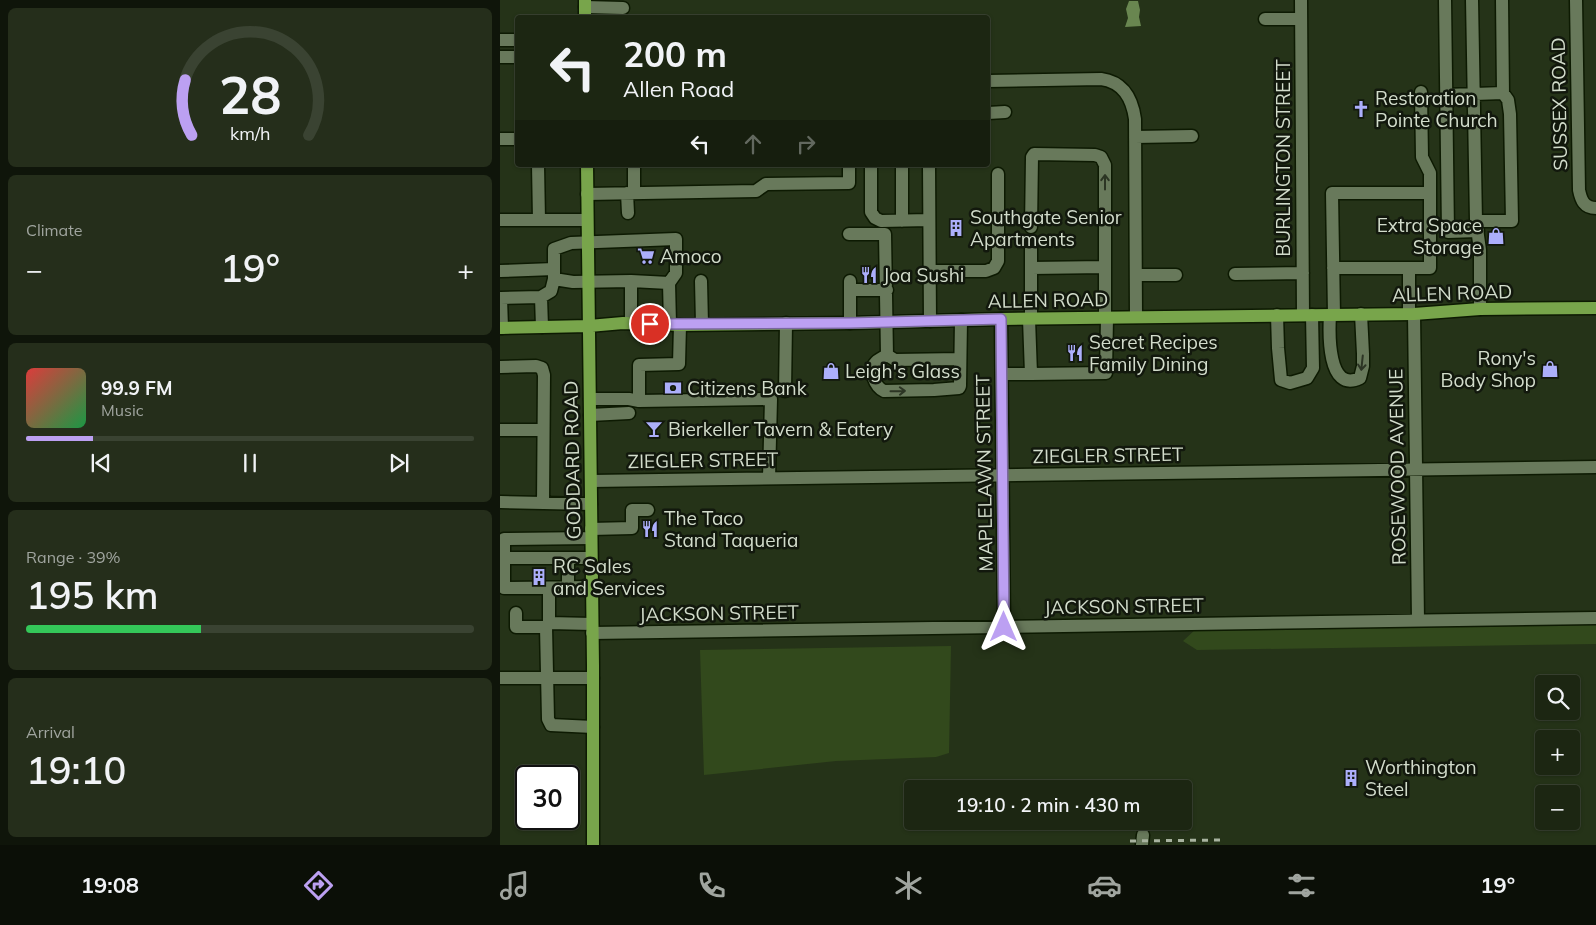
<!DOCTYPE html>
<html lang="en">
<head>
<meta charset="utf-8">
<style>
	:root { --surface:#1c2612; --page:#252e1b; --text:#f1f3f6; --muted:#a0a59f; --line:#3a4332; --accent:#bca0f2 }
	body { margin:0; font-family:Mulish,sans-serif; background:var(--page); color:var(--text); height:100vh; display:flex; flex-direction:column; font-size:19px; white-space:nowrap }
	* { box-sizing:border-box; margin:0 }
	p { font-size:16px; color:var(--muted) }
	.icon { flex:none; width:28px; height:28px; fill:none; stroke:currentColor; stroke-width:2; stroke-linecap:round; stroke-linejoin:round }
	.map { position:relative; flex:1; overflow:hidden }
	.details { display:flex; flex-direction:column; gap:8px; padding:8px; background:#0f150a; width:500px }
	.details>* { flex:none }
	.top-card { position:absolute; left:15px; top:15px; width:475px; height:152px; border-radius:5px; box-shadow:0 1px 4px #0004,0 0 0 1px var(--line); background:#1c2612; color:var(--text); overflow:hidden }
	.fabs { position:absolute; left:1035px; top:675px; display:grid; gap:10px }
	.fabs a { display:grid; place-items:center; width:45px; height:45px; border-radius:5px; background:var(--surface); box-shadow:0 1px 4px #0004,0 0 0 1px var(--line); font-size:25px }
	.speed { position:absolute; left:15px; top:765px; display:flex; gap:10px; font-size:25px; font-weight:700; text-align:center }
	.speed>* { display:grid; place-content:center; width:65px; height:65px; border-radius:50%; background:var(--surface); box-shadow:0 1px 4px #0004,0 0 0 1px var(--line); line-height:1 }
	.speed .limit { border:2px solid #111; border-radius:8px; background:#fff; color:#111 }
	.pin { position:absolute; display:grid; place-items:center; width:42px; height:42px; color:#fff; margin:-21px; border:2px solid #fff; border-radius:50%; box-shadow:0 1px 5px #0007 }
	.me { position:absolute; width:55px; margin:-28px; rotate:0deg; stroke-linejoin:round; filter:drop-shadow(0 0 4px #0008) }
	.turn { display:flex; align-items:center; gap:18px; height:105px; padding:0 25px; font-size:22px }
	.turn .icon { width:65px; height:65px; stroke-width:2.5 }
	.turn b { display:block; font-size:35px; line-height:42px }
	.lanes { display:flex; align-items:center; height:48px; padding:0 25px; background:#0003; justify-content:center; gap:25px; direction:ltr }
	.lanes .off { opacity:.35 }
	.big { font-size:38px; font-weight:600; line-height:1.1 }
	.details .tile { flex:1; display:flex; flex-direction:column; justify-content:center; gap:8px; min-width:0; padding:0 18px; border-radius:8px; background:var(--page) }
	.details .dial { align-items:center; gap:0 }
	.dial svg { height:130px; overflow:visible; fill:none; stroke:var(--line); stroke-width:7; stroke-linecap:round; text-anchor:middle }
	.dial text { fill:var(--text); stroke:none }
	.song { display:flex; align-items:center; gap:15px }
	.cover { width:60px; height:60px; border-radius:8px; background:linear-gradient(135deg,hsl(0 70% 55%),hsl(140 70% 35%)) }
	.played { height:5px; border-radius:2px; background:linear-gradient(90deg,var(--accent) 15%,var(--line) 15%) }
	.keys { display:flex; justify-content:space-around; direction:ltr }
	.heat { display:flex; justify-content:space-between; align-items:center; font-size:28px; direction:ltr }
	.charge { height:8px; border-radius:4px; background:linear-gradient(90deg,#34c759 39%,var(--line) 0) }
	.trip { position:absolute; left:404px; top:780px; width:288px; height:50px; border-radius:5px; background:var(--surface); box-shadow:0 1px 4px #0004,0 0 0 1px var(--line); font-weight:600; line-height:50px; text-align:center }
	.tab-bar { display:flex; height:80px; justify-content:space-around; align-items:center; background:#0b0f07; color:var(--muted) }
	.tab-bar .icon { width:35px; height:35px }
	.tab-bar .active { color:var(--accent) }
	.tab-bar b { font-size:22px; color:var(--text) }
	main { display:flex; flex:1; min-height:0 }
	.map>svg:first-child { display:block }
	.green { fill:#32491c }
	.water { fill:#698650 }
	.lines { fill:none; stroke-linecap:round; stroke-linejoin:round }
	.minor-casing { stroke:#0d1a02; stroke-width:15 }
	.major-casing { stroke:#0d1a02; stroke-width:15 }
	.minor { stroke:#68795b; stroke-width:12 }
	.major { stroke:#78a54b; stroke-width:12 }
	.rail { stroke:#a8b39f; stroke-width:3; stroke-dasharray:6 6; stroke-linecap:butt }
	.oneway { stroke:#2c3524 }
	.route-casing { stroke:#7a689d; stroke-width:12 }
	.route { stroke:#bca0f2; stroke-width:9 }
	.labels { text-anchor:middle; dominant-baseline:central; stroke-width:5; stroke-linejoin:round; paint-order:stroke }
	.poi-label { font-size:19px; fill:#d2dccb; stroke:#12180d; text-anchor:start }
	.street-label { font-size:19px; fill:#d2dccb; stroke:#12180d }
</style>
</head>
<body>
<main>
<section class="details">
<div class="tile dial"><svg viewBox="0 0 100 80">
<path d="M14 69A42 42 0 1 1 86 69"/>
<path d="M14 69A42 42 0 0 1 10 35" stroke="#bca0f2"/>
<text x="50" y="56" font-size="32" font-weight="700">28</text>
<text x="50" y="72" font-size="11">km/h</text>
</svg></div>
<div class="tile"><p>Climate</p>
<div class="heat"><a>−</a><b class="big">19°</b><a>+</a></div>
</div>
<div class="tile">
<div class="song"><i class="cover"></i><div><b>99.9 FM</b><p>Music</p></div></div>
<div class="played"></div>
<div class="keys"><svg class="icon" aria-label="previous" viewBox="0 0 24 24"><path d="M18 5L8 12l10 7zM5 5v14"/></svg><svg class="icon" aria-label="pause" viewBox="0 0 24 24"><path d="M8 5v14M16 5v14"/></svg><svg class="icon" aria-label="next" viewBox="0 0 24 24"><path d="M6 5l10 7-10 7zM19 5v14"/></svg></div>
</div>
<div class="tile"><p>Range · 39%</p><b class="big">195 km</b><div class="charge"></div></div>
<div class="tile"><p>Arrival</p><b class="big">19:10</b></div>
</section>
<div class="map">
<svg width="1096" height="845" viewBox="0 0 1096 845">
	<rect width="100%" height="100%" fill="#253318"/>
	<path class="green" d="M1096 623V644L697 650 683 641 697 628Z
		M451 646 449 753 436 757 336 761 204 775 200 650Z"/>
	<path class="water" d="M629 1H638L640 10 639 17 641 26 625 27 628 18 626 9Z"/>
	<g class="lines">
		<g class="minor-casing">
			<path id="minor" d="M801 0 803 315
				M945 0 948 232 978 231
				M972 0 976 221 980 250V309
				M1076 0 1079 190C1081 200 1084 208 1096 208
				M85 7 123 8
				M765 19H801
				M0 40H18
				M0 57H18
				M488 81 601 79C623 82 632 98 635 119L636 317
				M946 95 1003 93
				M488 113 505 112
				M635 137 692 136
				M0 139H18
				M38 165 39 220
				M134 165V193
				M371 165V212L375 218 381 221 429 220
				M402 165V221
				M429 165 430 321
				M127 193 128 213
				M87 194 256 191 266 184 349 183V165
				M0 220H87
				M976 221H1012L1010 114 1008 100 1003 93 1002 0
				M531 227 532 157 534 154 595 155 601 157 605 165V318
				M349 234H385L387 355
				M531 268 605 267
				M833 268H909
				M0 271 54 269
				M430 271H486L494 268 498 261V174
				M735 274 803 273
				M636 275H676
				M131 281 73 282 54 279V249L71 243 176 239V273L169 283
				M201 281 202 324
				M350 281V323
				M350 290H387
				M909 314V268H930V173L922 157 921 92
				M914 314 918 620
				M777 315 778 348 781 380 790 383 807 378 813 368 812 315
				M830 315C829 332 827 394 860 378L863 366V354L861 314
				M834 315 832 193H930
				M501 319 504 627
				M529 319 531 374 606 373 607 318
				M531 319V244
				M131 323V281L169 283 170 324
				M42 327 41 297 51 291 54 279
				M2 328 1 298 41 297
				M460 359 395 360 387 355C384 357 379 359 376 362 368 370 375 387 384 391L434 390 459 388 460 386 461 320
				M0 367 36 366 42 368 44 375 43 503
				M502 374H531
				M285 391 286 323
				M90 399H129L139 401V365L179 364 180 325
				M139 401 271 399 269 478
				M90 415 129 413
				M0 430H43
				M91 481 1096 467
				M0 502 91 504
				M91 529 132 528V510H148
				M91 538 4 539V558H91
				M4 558V588L92 587
				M68 558V587
				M49 588V623
				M16 613V627H46
				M92 624 49 623 46 627 48 719 51 725 93 727
				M92 633 1096 618
				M0 678H93
				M642 845 643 835"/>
		</g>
		<g class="major-casing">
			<path id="major" d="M85 0V18
				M87 165 93 665V845
				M0 328 89 326 123 323 180 325 350 323 501 319 914 314 980 309 1096 308"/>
		</g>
		<use href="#minor" class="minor"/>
		<use href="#major" class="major"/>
		<path class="rail" d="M630 841 720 840"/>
	</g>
	<defs><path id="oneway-shaft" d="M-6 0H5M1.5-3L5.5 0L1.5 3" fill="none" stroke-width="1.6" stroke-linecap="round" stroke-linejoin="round" transform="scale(1.25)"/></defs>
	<g class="oneway">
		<use href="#oneway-shaft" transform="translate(605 182) rotate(-90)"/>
		<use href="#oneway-shaft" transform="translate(862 363) rotate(96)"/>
		<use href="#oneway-shaft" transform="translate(398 391) rotate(-1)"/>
	</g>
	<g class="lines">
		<g class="route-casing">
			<path id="route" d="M150 324 350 323 501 319 504 627"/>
		</g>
		<use href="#route" class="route"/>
	</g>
	<defs>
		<g id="church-bare" transform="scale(1.35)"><path d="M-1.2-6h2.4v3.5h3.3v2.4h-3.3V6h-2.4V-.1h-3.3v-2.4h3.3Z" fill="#acaffb" stroke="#12180d" stroke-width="2.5" paint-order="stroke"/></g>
		<g id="building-bare" transform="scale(1.35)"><path d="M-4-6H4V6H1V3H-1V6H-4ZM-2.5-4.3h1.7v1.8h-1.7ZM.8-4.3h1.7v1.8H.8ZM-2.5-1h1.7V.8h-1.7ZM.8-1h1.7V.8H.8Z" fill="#acaffb" stroke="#12180d" stroke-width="2.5" paint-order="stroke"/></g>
		<g id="shop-bare" transform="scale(1.35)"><path d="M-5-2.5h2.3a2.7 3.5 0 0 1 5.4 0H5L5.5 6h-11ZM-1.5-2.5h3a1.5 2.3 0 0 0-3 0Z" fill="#acaffb" stroke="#12180d" stroke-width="2.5" paint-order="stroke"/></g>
		<g id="supermarket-bare" transform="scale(1.35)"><path d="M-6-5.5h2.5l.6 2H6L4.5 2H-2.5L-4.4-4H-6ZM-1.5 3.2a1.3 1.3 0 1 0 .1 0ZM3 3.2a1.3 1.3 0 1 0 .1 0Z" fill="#acaffb" stroke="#12180d" stroke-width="2.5" paint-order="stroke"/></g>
		<g id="restaurant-bare" transform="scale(1.35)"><path d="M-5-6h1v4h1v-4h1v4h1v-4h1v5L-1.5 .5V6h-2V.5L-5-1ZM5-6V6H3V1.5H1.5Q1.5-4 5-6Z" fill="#acaffb" stroke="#12180d" stroke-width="2.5" paint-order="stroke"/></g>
		<g id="bank-bare" transform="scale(1.35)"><path d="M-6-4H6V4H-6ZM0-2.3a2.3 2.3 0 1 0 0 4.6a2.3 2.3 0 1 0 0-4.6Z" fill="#acaffb" stroke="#12180d" stroke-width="2.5" paint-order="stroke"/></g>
		<g id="bar-bare" transform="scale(1.35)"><path d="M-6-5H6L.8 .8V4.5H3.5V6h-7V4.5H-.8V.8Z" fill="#acaffb" stroke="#12180d" stroke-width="2.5" paint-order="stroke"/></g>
	</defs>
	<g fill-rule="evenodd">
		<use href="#church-bare" x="861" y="109"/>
		<use href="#building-bare" x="456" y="228"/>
		<use href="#shop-bare" x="996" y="236"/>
		<use href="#supermarket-bare" x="146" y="256"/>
		<use href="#restaurant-bare" x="369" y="275"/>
		<use href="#restaurant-bare" x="575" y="353"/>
		<use href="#shop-bare" x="1050" y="369"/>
		<use href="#shop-bare" x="331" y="371"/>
		<use href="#bank-bare" x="173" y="388"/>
		<use href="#bar-bare" x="154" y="429"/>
		<use href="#restaurant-bare" x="150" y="529"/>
		<use href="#building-bare" x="39" y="577"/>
		<use href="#building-bare" x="851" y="778"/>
	</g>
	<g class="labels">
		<g class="poi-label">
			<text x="875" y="98">Restoration<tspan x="875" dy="22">Pointe Church</tspan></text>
			<text x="470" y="217">Southgate Senior<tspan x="470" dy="22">Apartments</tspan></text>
			<text x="982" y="225" text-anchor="end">Extra Space<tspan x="982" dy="22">Storage</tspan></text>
			<text x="160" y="256">Amoco</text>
			<text x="383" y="275">Joa Sushi</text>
			<text x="589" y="342">Secret Recipes<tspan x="589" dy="22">Family Dining</tspan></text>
			<text x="1036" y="358" text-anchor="end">Rony's<tspan x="1036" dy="22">Body Shop</tspan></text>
			<text x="345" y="371">Leigh's Glass</text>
			<text x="187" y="388">Citizens Bank</text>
			<text x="168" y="429">Bierkeller Tavern &amp; Eatery</text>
			<text x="164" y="518">The Taco<tspan x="164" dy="22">Stand Taqueria</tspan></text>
			<text x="53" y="566">RC Sales<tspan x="53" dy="22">and Services</tspan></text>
			<text x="865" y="767">Worthington<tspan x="865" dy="22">Steel</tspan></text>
		</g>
		<g class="street-label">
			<text transform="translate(1059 104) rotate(-91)">SUSSEX ROAD</text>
			<text transform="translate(783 158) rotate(-90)">BURLINGTON STREET</text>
			<text transform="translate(952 293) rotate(-2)">ALLEN ROAD</text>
			<text transform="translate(548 300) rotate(-1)">ALLEN ROAD</text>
			<text transform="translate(608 455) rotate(-1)">ZIEGLER STREET</text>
			<text transform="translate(72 460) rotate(-91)">GODDARD ROAD</text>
			<text transform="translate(203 460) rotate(-1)">ZIEGLER STREET</text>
			<text transform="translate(897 467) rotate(-91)">ROSEWOOD AVENUE</text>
			<text transform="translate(484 473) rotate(-91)">MAPLELAWN STREET</text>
			<text transform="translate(624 606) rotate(-1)">JACKSON STREET</text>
			<text transform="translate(219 613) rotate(-1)">JACKSON STREET</text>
		</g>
	</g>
</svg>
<div class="fabs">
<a><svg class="icon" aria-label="search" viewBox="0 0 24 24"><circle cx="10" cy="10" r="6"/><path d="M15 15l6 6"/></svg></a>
<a>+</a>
<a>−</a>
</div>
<div class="speed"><div class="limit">30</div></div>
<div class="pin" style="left:150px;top:324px;background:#d93025"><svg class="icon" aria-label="arrive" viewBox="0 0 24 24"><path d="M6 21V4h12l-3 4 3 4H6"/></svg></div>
<svg class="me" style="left:504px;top:627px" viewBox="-20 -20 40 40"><path d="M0-17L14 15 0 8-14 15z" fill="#bca0f2" stroke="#fff" stroke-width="4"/></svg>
<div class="trip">19:10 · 2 min · 430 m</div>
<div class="top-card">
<div class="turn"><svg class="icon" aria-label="left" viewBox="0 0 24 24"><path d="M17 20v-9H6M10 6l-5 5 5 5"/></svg><div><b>200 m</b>Allen Road</div></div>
<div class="lanes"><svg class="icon" aria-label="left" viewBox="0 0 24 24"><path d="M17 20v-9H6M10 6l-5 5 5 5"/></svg><svg class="icon off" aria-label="ahead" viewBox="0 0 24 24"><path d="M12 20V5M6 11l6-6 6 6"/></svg><svg class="icon off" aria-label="right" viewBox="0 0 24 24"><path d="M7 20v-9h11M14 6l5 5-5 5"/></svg></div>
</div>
</div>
</main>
<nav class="tab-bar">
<b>19:08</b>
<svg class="icon active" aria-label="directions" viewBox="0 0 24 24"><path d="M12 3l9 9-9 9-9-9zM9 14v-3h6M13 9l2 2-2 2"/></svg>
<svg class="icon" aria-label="music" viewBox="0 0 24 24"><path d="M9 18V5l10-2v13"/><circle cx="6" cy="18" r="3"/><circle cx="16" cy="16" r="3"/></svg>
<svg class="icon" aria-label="phone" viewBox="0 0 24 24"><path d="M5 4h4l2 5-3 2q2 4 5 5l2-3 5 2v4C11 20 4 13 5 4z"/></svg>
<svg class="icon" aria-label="climate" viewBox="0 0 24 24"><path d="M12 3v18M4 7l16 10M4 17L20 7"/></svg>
<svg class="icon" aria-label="car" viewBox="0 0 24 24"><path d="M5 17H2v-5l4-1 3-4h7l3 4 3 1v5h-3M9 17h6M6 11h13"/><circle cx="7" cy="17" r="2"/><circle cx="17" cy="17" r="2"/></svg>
<svg class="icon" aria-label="filters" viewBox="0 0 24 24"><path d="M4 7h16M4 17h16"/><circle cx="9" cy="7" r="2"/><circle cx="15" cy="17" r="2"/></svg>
<b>19°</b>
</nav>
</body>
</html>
